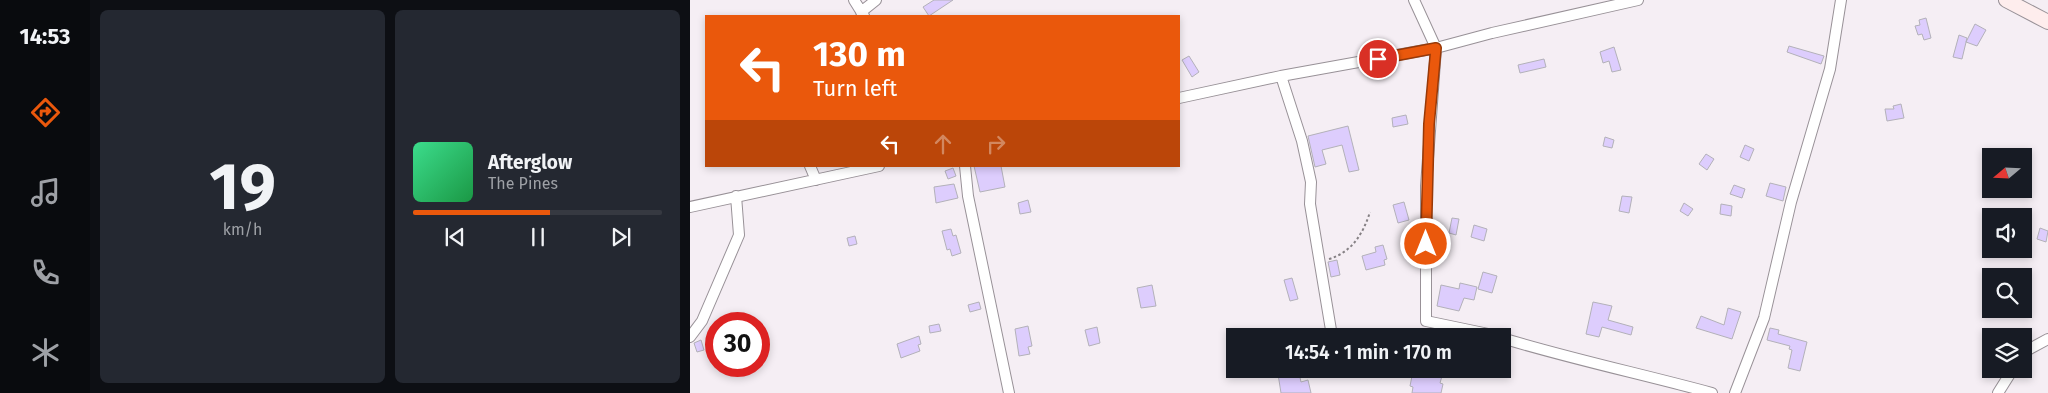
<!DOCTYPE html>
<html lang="en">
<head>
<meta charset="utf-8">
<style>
	:root { --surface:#171b24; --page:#242831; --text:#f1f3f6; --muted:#9ea1a6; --line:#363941; --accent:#ea580c }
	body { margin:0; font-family:"Fira Sans",sans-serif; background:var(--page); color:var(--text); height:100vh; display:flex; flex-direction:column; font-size:19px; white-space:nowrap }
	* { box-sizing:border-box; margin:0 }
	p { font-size:16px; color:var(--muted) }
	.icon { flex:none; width:28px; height:28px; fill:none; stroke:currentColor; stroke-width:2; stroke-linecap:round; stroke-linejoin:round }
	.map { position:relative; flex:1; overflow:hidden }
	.side { display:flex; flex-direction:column; gap:10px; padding:10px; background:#0d0f14; width:600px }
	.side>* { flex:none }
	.banner { position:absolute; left:15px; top:15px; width:475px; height:152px; border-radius:0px; box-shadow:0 2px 8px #0003; background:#ea580c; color:#fff; overflow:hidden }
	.needle { width:32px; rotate:251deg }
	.buttons { position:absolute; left:1292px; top:148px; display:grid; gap:10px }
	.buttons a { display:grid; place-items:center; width:50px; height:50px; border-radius:0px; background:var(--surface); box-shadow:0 2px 8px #0003; font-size:25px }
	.speed { position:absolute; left:15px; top:312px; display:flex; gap:10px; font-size:25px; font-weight:700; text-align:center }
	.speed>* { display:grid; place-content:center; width:65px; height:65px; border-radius:50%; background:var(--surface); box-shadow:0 2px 8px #0003; line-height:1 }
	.speed .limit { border:8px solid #d22; background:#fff; color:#111 }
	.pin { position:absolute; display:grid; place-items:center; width:42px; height:42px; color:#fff; margin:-21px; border:2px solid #fff; border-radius:50%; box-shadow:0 1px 5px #0007 }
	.me { position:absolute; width:55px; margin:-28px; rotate:0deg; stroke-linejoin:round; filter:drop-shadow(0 0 4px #0008) }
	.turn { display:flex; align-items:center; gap:18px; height:105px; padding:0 25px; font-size:22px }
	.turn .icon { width:65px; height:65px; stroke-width:2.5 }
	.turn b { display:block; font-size:35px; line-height:42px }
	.lanes { display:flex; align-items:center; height:48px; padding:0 25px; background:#0003; justify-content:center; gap:25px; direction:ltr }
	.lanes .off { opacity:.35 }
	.side .widget { flex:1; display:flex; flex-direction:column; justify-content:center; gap:8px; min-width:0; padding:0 18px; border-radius:8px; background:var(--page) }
	.side .dial { align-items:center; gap:0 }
	.dial b { font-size:65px; line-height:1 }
	.song { display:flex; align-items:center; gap:15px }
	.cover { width:60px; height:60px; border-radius:8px; background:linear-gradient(135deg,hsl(150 70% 55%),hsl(140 70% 35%)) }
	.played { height:5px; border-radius:2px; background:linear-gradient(90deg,var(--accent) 55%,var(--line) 55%) }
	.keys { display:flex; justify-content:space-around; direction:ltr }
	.side .tiles { flex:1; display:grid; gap:10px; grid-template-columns:repeat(2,1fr) }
	.trip { position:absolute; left:536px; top:328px; width:285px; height:50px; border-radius:0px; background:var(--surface); box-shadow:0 2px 8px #0003; font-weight:600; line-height:50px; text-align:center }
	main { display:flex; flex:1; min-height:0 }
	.tabs { display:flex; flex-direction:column; width:90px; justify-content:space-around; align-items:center; background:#090b0e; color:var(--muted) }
	.tabs .icon { width:35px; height:35px }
	.tabs .on { color:var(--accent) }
	.tabs b { font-size:22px; color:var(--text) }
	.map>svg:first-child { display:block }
	.building { fill:#ddcdfd; stroke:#b3b1b9 }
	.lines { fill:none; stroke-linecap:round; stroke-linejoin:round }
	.street-casing { stroke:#989197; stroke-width:12 }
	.secondary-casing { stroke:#989197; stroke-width:16 }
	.path { stroke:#858084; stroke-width:2; stroke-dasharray:2.5 2.5; stroke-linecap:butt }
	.street { stroke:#fff; stroke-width:10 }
	.secondary { stroke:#feeded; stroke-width:14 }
	.route-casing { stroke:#983908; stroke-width:12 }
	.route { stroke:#ea580c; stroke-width:9 }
</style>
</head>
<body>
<main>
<nav class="tabs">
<b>14:53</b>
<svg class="icon on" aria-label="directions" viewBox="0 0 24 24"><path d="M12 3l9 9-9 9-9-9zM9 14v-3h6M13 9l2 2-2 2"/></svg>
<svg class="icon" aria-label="music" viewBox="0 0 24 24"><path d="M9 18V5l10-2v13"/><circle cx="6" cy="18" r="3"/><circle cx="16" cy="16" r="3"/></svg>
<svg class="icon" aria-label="phone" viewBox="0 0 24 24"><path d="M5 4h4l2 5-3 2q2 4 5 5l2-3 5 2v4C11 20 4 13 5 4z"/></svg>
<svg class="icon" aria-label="climate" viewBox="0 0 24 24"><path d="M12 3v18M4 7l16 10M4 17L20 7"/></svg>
</nav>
<section class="side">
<div class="tiles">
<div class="widget dial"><b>19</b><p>km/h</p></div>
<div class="widget">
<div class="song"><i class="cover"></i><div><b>Afterglow</b><p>The Pines</p></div></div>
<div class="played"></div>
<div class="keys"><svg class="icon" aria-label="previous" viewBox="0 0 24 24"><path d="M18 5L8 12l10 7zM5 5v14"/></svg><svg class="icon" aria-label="pause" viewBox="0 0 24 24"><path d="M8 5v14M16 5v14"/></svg><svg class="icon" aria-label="next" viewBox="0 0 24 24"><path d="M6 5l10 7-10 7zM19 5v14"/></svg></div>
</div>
</div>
</section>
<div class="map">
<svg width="1358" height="393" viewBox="0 0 1358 393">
	<rect width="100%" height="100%" fill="#f5eef4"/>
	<path class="building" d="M244 0H263L239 16 233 7Z
		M1236 18 1241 38 1234 40 1232 34 1228 35 1225 26 1230 25 1229 20Z
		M1285 24 1296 30 1287 46 1276 42Z
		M1269 35 1277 38 1272 59 1263 57Z
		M1099 46 1134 56 1131 64 1097 52Z
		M924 47 931 70 922 72 919 61 913 63 910 52Z
		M499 56 509 72 502 77 492 60Z
		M854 59 856 67 830 73 828 65Z
		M1211 104 1214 118 1197 121 1195 109H1204L1203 106Z
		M716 115 718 124 703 127 702 118Z
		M658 126 669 170 659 172 652 145 632 150 636 164 625 167 618 136Z
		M915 137 924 140 922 148 913 146Z
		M1055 145 1064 149 1059 161 1050 157Z
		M1016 154 1024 159 1017 170 1009 164Z
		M284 166H311L315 187 290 192Z
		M263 168 266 176 258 179 255 171Z
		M1080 183 1096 187 1093 201 1076 196Z
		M264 184 268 198 246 203 244 187Z
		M1044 185 1055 189 1052 198 1040 194Z
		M932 196 942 197 939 213 929 211Z
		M338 200 341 212 330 214 328 203Z
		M714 202 719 220 708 223 703 205Z
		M994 203 1003 209 998 216 990 211Z
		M1031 204 1042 206 1041 216 1030 214Z
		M762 218 769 219 766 235 759 233Z
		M784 225 797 229 794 241 781 237Z
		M1350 228 1358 231 1356 242 1347 239Z
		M261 229 263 236 266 235 271 253 262 256 260 249 257 250 252 231Z
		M165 236 167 244 159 246 157 238Z
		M693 245 697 259 694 260 695 265 676 270 672 256 686 252 685 247Z
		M647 260 650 275 641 277 638 262Z
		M793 272 807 276 802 293 788 289Z
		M602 278 608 299 600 301 594 280Z
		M770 283 787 287 784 300 774 298 769 311 747 306 751 285 769 289Z
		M462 285 466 306 451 308 447 288Z
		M289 302 291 309 280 312 278 305Z
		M903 302 922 306 918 320 943 327 941 335 912 327 909 337 896 334Z
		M1038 308 1051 312 1042 339 1006 328 1011 316 1034 325Z
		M249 324 251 331 240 333 239 326Z
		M338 326 342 346 338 347 340 354 329 356 325 329Z
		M407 327 410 343 399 346 395 330Z
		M1080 328 1089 330 1088 334 1117 342 1110 371 1098 368 1102 350 1099 349 1100 346 1077 340Z
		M229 336 231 344 228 345 230 351 211 358 207 344Z
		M11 340 14 350 7 352 4 343Z
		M736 369H754L750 383 753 384 751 393H722L723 387 720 386 723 371 733 373Z
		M598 372V376L609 373 611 382 618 380 621 393H591L588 374Z"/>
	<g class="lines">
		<g class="street-casing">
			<path id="street" d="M164 0 174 16
				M724 0 746 48 736 186V321L808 336
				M171 12 186 0
				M591 76 612 141 621 182 620 204 642 336
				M489 98 591 76 746 48 802 33 948 0
				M120 166 126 180
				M275 166 278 196 319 393
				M0 207 189 166
				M0 337 12 321 49 235 46 196
				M812 338C881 359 952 374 1022 393
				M1334 352 1358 339
				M1045 393 1074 318 1101 202 1140 69 1151 0
				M1308 393 1323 369"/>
		</g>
		<g class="secondary-casing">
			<path id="secondary" d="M1316 0 1358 22"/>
		</g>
		<path class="path" d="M639 259C662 252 673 234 680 212"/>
		<use href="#street" class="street"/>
		<use href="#secondary" class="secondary"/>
	</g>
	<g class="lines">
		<g class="route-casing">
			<path id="route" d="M688 59 746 48 739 124 736 244"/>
		</g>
		<use href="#route" class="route"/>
	</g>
</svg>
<div class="buttons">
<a><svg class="needle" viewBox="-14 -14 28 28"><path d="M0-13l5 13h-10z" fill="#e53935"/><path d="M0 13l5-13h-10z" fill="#9ea1a6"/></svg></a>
<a><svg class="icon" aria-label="sound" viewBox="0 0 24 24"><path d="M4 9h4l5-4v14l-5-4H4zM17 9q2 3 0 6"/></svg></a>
<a><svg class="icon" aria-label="search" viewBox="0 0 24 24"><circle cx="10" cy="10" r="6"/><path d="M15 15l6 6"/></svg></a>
<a><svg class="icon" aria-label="layers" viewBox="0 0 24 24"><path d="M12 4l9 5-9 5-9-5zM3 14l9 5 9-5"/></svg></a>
</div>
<div class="speed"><div class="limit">30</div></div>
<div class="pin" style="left:688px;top:59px;background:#d93025"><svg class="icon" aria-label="arrive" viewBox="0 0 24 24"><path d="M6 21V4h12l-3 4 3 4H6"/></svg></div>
<svg class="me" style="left:736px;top:244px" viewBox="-20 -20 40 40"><circle r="17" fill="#ea580c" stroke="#fff" stroke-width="3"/><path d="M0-11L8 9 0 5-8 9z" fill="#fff"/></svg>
<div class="trip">14:54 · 1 min · 170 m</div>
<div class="banner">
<div class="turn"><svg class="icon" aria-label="left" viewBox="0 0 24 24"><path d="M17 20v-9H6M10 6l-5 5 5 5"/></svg><div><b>130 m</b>Turn left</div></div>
<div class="lanes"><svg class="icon" aria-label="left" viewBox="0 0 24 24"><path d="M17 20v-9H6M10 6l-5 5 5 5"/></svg><svg class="icon off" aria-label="ahead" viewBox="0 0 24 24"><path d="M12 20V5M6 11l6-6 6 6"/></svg><svg class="icon off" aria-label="right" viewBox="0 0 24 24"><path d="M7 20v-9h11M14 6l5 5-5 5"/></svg></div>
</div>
</div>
</main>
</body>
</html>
